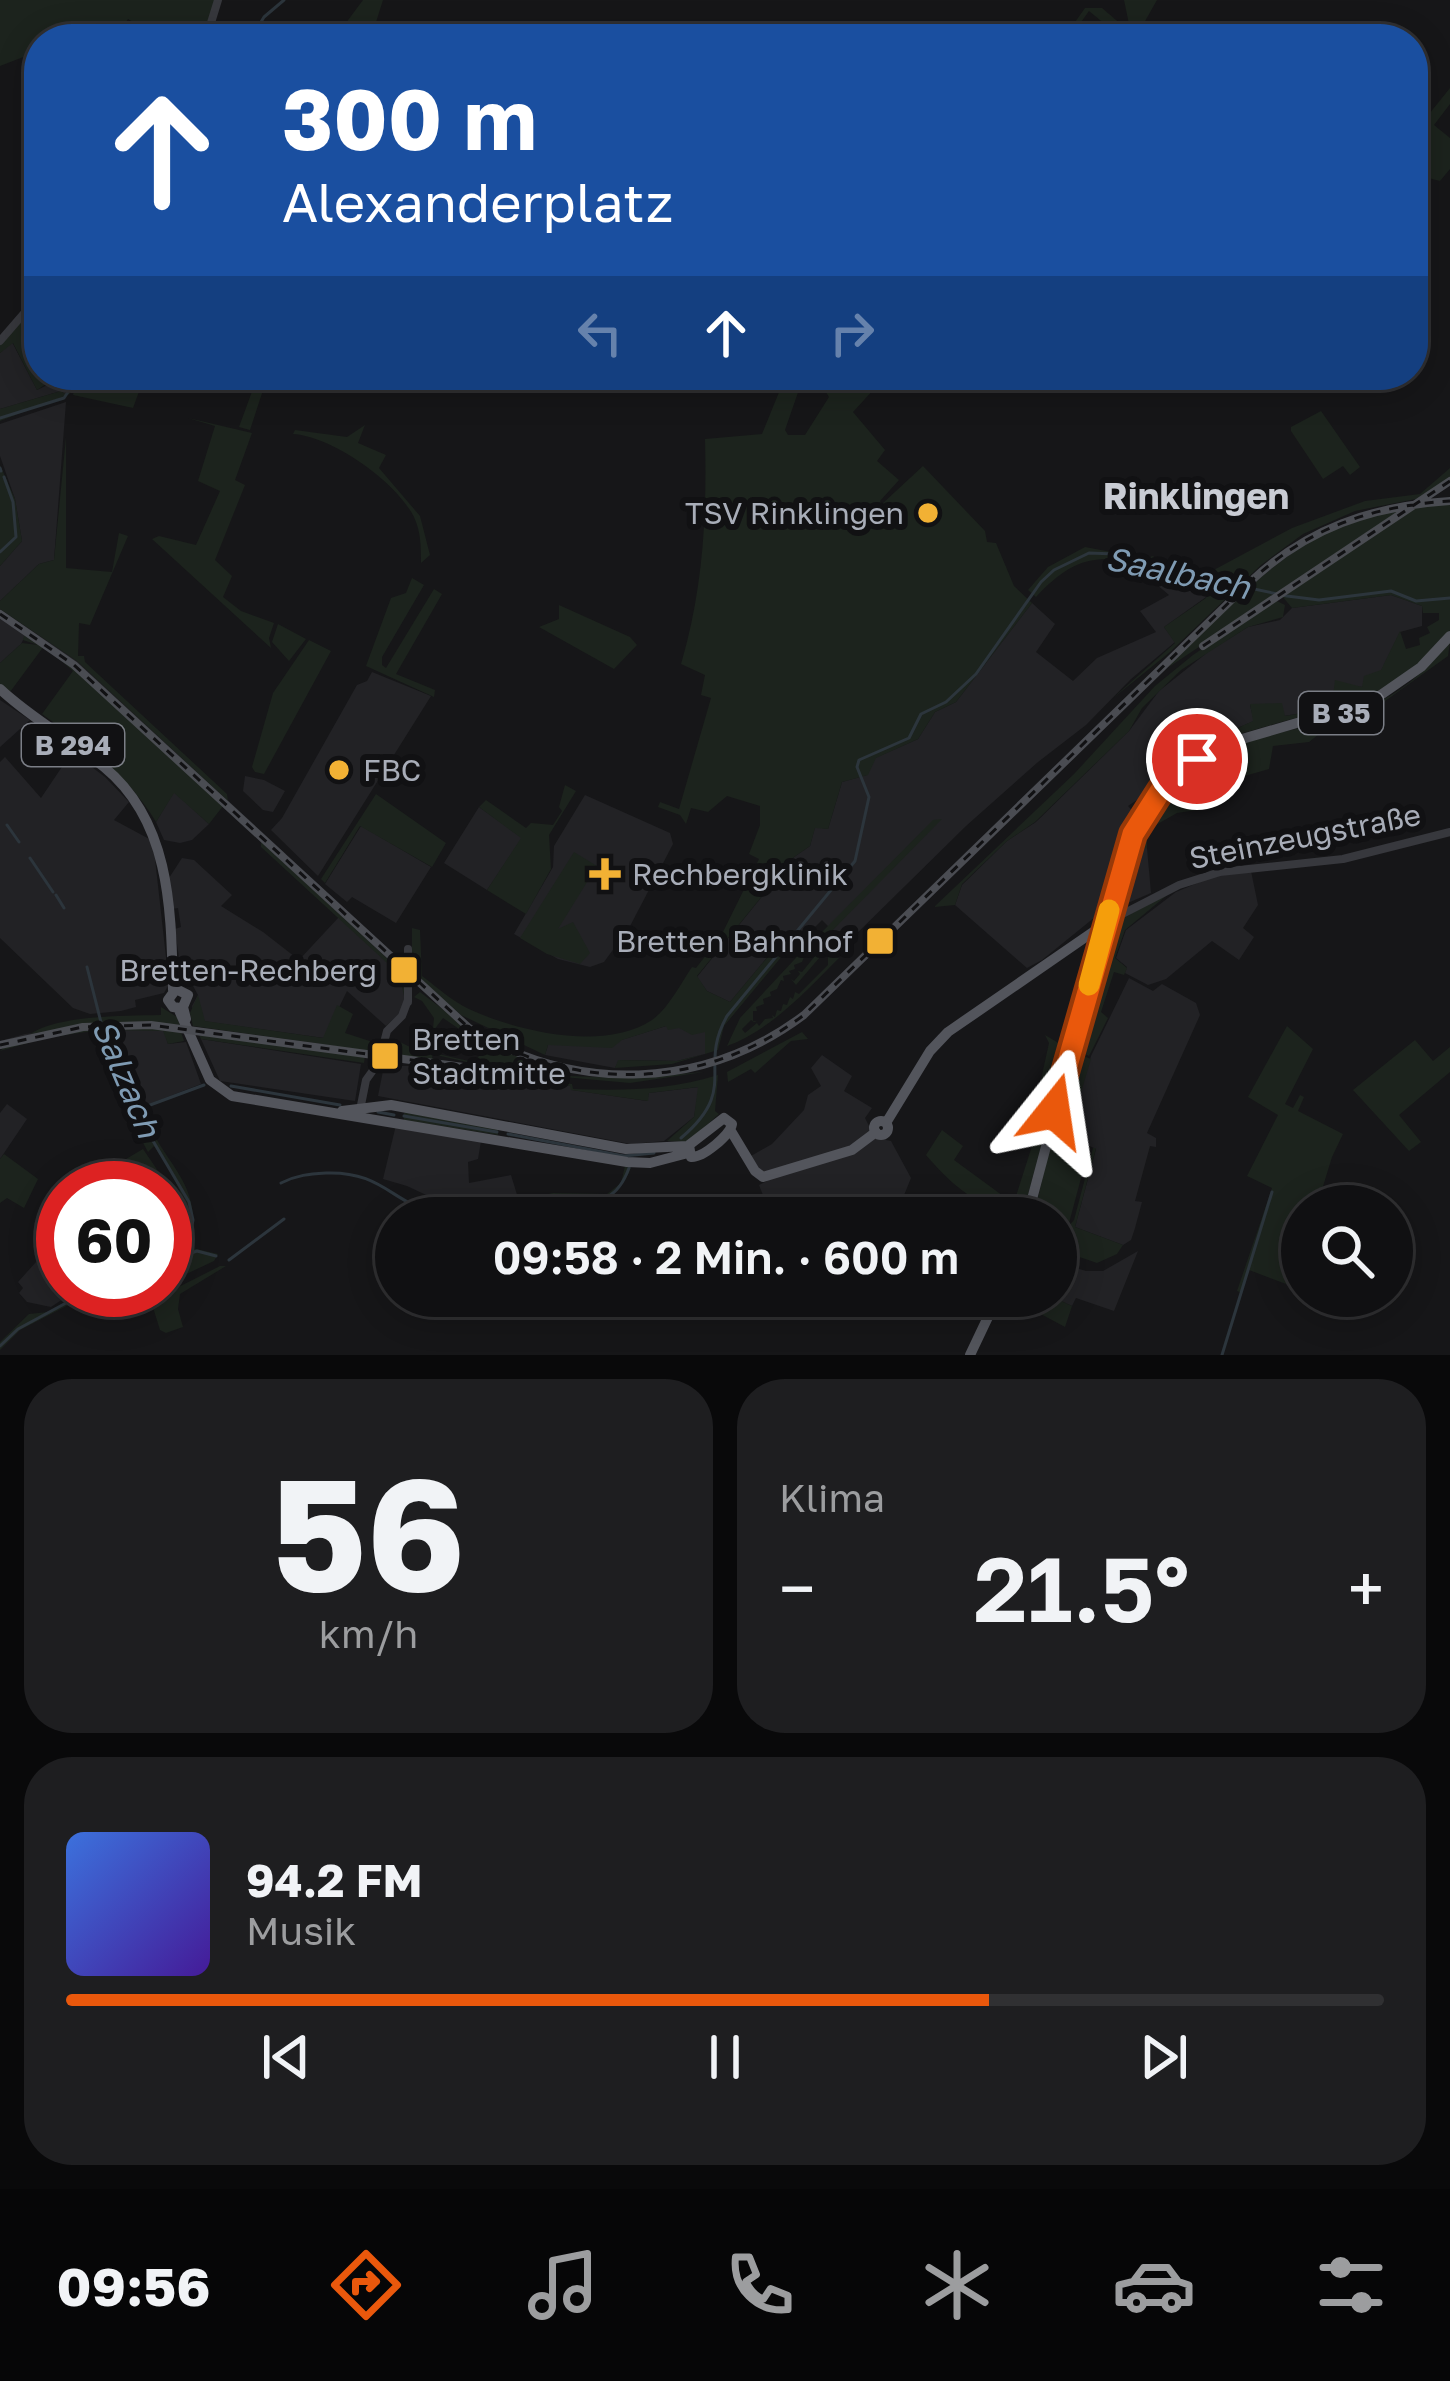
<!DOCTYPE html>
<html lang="de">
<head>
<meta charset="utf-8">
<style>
	:root { --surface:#101012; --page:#1e1e20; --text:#f1f3f6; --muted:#9c9d9f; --line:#303032; --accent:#ea580c }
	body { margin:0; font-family:"Golos Text",sans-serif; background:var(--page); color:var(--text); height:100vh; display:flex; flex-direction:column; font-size:45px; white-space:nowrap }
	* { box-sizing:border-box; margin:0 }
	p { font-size:39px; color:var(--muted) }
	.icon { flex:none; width:66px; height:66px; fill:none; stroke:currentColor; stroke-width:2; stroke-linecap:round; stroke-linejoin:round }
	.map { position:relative; height:1355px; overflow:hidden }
	.details { display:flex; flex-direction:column; gap:24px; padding:24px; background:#09090a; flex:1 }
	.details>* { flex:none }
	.guide { position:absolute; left:24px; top:24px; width:1404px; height:366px; border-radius:48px; box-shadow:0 6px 30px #0003,0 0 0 3px var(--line); background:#1a4fa0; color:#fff; overflow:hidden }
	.buttons { position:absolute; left:1281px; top:1185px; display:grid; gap:24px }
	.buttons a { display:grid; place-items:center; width:132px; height:132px; border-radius:50%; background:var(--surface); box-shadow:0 6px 30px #0003,0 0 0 3px var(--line); font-size:60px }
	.speed { position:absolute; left:36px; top:1161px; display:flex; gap:24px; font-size:60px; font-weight:700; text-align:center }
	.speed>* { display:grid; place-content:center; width:156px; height:156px; border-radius:50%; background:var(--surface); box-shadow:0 6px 30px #0003,0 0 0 3px var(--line); line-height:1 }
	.speed .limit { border:18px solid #d22; background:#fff; color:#111 }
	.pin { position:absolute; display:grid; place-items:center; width:102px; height:102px; color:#fff; margin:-51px; border:6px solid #fff; border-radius:50%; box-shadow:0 3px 12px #0007 }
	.me { position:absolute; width:132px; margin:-66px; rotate:15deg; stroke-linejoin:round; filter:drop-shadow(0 0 9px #0008) }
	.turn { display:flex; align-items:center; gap:42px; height:252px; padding:0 60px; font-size:54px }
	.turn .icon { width:156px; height:156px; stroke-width:2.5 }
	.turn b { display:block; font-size:84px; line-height:102px }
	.lanes { display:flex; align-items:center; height:114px; padding:0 60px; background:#0003; justify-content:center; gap:60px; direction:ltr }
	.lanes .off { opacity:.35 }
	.big { font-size:90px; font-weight:600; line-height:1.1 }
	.details .card { flex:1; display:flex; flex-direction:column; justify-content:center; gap:18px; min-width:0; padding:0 42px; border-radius:48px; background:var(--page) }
	.details .dial { align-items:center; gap:0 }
	.dial b { font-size:156px; line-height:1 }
	.song { display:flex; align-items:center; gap:36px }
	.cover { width:144px; height:144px; border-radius:18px; background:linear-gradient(135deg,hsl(220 70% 55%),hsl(260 70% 35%)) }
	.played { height:12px; border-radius:6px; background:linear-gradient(90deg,var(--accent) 70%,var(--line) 70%) }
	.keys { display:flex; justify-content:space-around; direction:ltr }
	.heat { display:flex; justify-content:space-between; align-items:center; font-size:66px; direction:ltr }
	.details .tiles { flex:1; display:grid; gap:24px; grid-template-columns:1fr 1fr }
	.card:last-child { grid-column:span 2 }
	.trip { position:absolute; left:375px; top:1197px; width:702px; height:120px; border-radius:60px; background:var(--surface); box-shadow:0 6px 30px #0003,0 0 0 3px var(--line); font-weight:600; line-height:120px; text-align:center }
	.tab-bar { display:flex; height:192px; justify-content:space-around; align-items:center; background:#060607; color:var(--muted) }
	.tab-bar .icon { width:84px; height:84px }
	.tab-bar .on { color:var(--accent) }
	.tab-bar b { font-size:54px; color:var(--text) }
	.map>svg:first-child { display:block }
	.built { fill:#222225 }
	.green { fill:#1c231d }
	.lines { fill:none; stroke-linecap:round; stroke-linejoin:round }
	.stream { stroke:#2c353c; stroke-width:3 }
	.tertiary { stroke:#37383d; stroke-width:8 }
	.primary { stroke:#53555c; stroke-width:10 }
	.rail-casing { stroke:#4a4c52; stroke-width:8 }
	.rail { stroke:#111113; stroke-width:3; stroke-dasharray:9; stroke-linecap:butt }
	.route-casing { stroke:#983908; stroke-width:30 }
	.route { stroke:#ea580c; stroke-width:21 }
	.slow { stroke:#f59e0b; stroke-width:21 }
	.poi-dot { fill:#f2b134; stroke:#111113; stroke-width:4.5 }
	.labels { text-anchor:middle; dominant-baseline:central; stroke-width:12; stroke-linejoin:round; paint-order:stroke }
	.shield { fill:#111113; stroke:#7b7e86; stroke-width:3 }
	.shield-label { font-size:27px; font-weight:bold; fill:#a8adb8 }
	.poi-label { font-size:30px; fill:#a8adb8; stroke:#111113; text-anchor:end }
	.street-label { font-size:30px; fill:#a8adb8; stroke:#111113 }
	.water-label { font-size:33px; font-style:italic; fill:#7f9bb3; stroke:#111113 }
	.quarter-label { font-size:36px; font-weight:bold; fill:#c9ccd4; stroke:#111113 }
</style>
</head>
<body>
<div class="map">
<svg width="1450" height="1355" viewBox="0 0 1450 1355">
	<rect width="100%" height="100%" fill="#161618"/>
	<path class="built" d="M12 342 37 390 60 379 57 375H72L62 380 69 390 65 395 61 391 0 409V353Z
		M66 402 54 560 39 564 0 601V566L22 541 15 499 0 456V424Z
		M1450 478V484L1353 549 1349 544Z
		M1154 569 1212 584 1206 597 1164 627 1175 642 1131 679 1086 725 1038 762 966 826 846 944 822 920 785 957 775 948 730 1002 707 991 697 977 794 857 810 846 815 827 828 829 842 782 867 775 875 758 918 739 935 712 956 702 1032 603 1055 624 1036 652 1073 681 1097 658 1156 632 1140 611 1169 595 1149 578Z
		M1391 595 1422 606V626L1400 632 1381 671 1362 687 1346 686 1333 703 1303 707 1302 713 1284 716 1250 705 1254 721 1228 732 1222 726 1153 781 1156 787 1128 806 1137 816 1117 857 1100 913 1042 960 1027 968 955 905 962 885 1007 841 1036 822 1129 731 1159 691 1208 652 1248 627 1280 620 1292 608Z
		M0 609 77 661 286 854 281 859 72 667 27 632 21 644 0 663Z
		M372 672 431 696 318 876 271 830 282 818 357 685 367 681Z
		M0 700 30 720 0 747Z
		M72 752 105 777 129 802 114 820 153 841 169 984 164 993 135 1000 136 1007 121 1011 90 1014 73 1008 0 938V762L5 757 41 798Z
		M245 776 264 780 285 791 273 812 263 810 243 791Z
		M174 792 209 824 192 840 180 843 164 840 156 822Z
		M585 795 670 833 673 844 629 928 604 962 590 967 558 959 514 934 553 867 554 846Z
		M479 807 522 838 487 890 444 863Z
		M361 826 431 867 396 923 352 897 347 902 325 884Z
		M1140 833 1142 848H1147L1151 893 1123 905 1120 902 1121 881Z
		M182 858 194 860 232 895 221 906 263 932 299 960 339 917 400 974 405 1000 402 1011 386 1026 347 991 324 1038 195 1020 192 1006 198 995 192 984 182 980 175 929 181 927 178 908 172 909 169 878Z
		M1251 871 1258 905 1243 928 1254 937 1239 960 1212 941 1166 979 1148 985 1125 973 1127 967 1116 958 1126 930 1176 892 1212 877Z
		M1129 978 1153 991 1162 984 1196 1003 1200 1015 1147 1133 1156 1138V1147L1150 1146 1135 1201 1142 1202 1135 1228 1131 1240 1123 1245 1075 1227 1096 1149 1068 1136 1091 1056Z
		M125 1022 180 1025 356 1049V1054L151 1028 164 1031 168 1044 186 1042 201 1084 144 1106 131 1071 113 1052 107 1037 108 1030 147 1028 81 1030 0 1047V1041L25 1034Z
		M666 1026 706 1031 705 1054 677 1061 619 1060 615 1068 545 1055 548 1045 621 1040Z
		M201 1039 361 1064 355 1101 220 1081Z
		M822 1055 852 1076 844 1091 872 1108 865 1118 872 1132 876 1138 891 1141 911 1178 900 1205 879 1218H873L865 1209 837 1218H772L759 1185 767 1181 751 1156 772 1144 804 1110 808 1095 821 1086 811 1068Z
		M384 1066H419L571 1086 572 1090 647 1101 649 1093 699 1087 694 1117 664 1141 631 1144 378 1096Z
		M7 1104 27 1119 0 1159V1113Z
		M396 1125 481 1141 478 1159 468 1162 469 1183 511 1175 518 1198 456 1209 407 1186 383 1179Z
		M1138 1251 1114 1311 1076 1298 1072 1306 1050 1296H1056V1262L1086 1271H1103Z
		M36 1262 63 1282V1290L75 1291 51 1307 27 1302 19 1293 23 1288 18 1282Z"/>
	<path class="green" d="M0 0H216L203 39H162L128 19 115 39H39V51L0 66Z
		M363 0H383L372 35 334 39Z
		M1124 0H1157L1135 39H1123L1089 11 1069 39H1063L1085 8H1102L1123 26 1129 24Z
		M1450 88V104L1434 125 1450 138V169L1440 181 1413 174V134Z
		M39 299 22 325 26 329 22 334 39 354V375H57L61 380 49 382 37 390 13 343 0 353V345Z
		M78 375H145L133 408 73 395Z
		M258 375H268L250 430 239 427Z
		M786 375H804L785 430 788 435H805L829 397 819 381 821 375H887L853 412 885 450 877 461 899 480 880 501 882 504 923 466 985 531 987 542 996 543 1014 586 1032 603 956 702 935 712 918 739 876 758 868 775 842 782 828 829 815 828 810 846 794 857 697 976 707 991 730 1002 776 947 783 955 724 1026 718 1050 672 1064 615 1068 618 1060 677 1061 705 1054V1032L692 1035 679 1028 668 1030 666 1026 622 1040 612 1048 548 1045 545 1055 461 1015 412 972V928L420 930 422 976C437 987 452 1001 469 1009 516 1031 605 1052 652 1020 668 1009 681 983 692 967L696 968 721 936 759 859 749 854 760 825V806L727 796 708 812 691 808 686 824 680 815 658 807 660 802 679 809 711 698 701 695 705 675 681 664C703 589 707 517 705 439L762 434Z
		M61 391 65 394 69 390 70 394 0 421V409Z
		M1321 411 1360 467 1350 475 1343 466 1323 479 1291 431V427Z
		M188 418 252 433 235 480 245 485 215 560 232 576 223 597 241 611 274 623 269 638 271 648 152 539 159 536 196 545 220 491 198 481 215 426Z
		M365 425 358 443 386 455 379 468 420 516 430 555 421 563C421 547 421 532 414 517 396 481 331 436 293 434L295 430 347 437Z
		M66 437V568L112 572 119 533 128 536 90 625 79 623 78 656H84L85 662 227 794 228 801 77 661 0 609V601L39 564 54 560Z
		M0 465 15 499 22 541 0 566Z
		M1450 468V478L1421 498 1355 511 1303 534 1261 565 1170 652 1112 699 1175 643 1164 627 1206 598 1211 585 1142 566 1152 556 1180 566 1186 559 1194 568 1210 572 1292 528 1365 501 1420 494Z
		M1450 503V631L1426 658 1377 695 1243 733 1143 798C1177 766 1210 740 1253 721L1250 704 1282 703 1285 716 1302 713V707L1332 703 1335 680 1362 687 1364 676 1381 670 1400 631 1406 649 1420 645 1419 638 1430 633 1427 627 1439 620V613H1423L1422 606 1391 595 1292 608 1282 596 1418 506Z
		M1409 507 1169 667C1179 650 1199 634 1214 620 1272 564 1326 518 1409 507Z
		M1085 547 1143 558 1138 564C1092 551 1067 564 1036 597L1028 590 1048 567Z
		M412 578 424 585 382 657V665L386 668 434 589 442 594 396 674 435 690 434 697 366 666 391 598 406 593Z
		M1275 600 1285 605 1283 617 1248 627 1181 670 1142 708 1129 731 1035 822 1007 841 962 884 955 905 934 907 1074 774 1155 686 1193 655Z
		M559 605 630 637 637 645 614 669 539 627 559 619Z
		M0 617C85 662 153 741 223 806L209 824 174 793 156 822C128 775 86 746 42 714L73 671 44 646 10 692 0 684V663L22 643 38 645 23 640 25 632Z
		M278 624 306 639 289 661 272 642Z
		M309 640 331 651 264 774 255 772 252 767 273 693Z
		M1450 642 1448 656 1371 711 1333 723 1309 742 1273 746 1269 769 1220 783 1210 808 1177 813 1147 830V848L1142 849 1140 835 1135 842C1188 719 1282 749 1380 701 1408 688 1430 665 1450 642Z
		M565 785 576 791 549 835 551 869 526 914 487 890 521 838 479 807 486 800 526 828 531 823 553 825 562 811 559 807Z
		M376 794 446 843 432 867 360 826 325 883 321 879Z
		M942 819 825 938 820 934 933 820Z
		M261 841 405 975V1000L399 974 261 847Z
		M574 852 597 866 558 929 573 922 590 953 580 964 547 954 520 938Z
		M1172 891 1125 930 1115 958 1127 968 1124 975 1114 972 1101 1012 1108 1018 1089 1056 1079 1051 1122 919Z
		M807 946 819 951 823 958 820 957 796 985 791 979 794 981 800 974 798 971 802 972 815 956 811 950 806 952 802 962 794 965 795 969 789 971 791 974 783 976 784 981 781 980 777 989 770 992 771 996 763 999 764 1004 756 1007 757 1011H753V1021H757L754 1022 751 1020 742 1029 745 1033 757 1023 759 1026 765 1019 773 1018 772 1015 775 1017 777 1010 781 1011 783 1004 787 1005 790 997 793 999 795 992 799 994 828 965V957L839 958C806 991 771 1030 727 1046L740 1018Z
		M420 992 481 1038 556 1070C512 1071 475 1065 433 1054L432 1058 449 1062 384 1053 396 1040 412 1048 473 1062 487 1048 443 1018 422 1046 417 1044 433 1029 434 1018 422 1001 414 997Z
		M198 995 205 1021 323 1038 337 1005 353 1014 345 1033 379 1044 377 1052 193 1026 190 1013Z
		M161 1007 177 1017 180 1025 104 1022 30 1034C60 1015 122 1016 161 1015Z
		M1287 1026 1313 1049 1285 1104 1293 1108 1300 1095 1304 1097 1298 1111 1343 1134 1332 1157 1317 1206H1302V1260L1294 1287 1249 1270 1242 1293 1237 1291 1272 1188 1247 1176 1278 1115 1248 1097Z
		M115 1027 180 1029 184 1041 168 1044 163 1031 108 1030 107 1038 116 1054 108 1058 103 1053 100 1030 45 1038 0 1051C20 1032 85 1029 115 1027Z
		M197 1031 350 1052 365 1056 364 1063 201 1039Z
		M802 1032 808 1039 791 1041 755 1073 751 1069 728 1082 727 1072Z
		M1045 1035 1067 1048 1024 1210 1021 1218H1009L1032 1146 1028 1139 1049 1043Z
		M1415 1040 1433 1061 1450 1047V1072L1399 1115 1421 1142 1409 1151 1353 1090Z
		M1073 1052 1091 1059 1068 1136 1089 1148 1068 1227 1074 1220 1093 1148H1096L1075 1227 1123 1245 1117 1254 1097 1263 1056 1249V1218H1033Z
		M415 1063 572 1084 573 1089C624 1091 669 1090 718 1075L715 1111 719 1114 688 1142 667 1141 694 1117 698 1087 649 1093 648 1101 571 1090 570 1086 415 1066Z
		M704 1072 630 1083 541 1075 628 1078Z
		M408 1111 498 1127V1135L404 1120V1113Z
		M148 1124C175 1176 200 1184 192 1248L218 1254 214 1261 165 1284V1188H104L126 1159 143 1149 171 1190 186 1226 175 1254 179 1258C202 1223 177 1180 154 1146L148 1152 135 1128Z
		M942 1130 963 1146 954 1160 1010 1201 1007 1212C971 1202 950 1183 926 1155Z
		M4 1154 38 1179 24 1208 7 1198 0 1203V1159Z
		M625 1166 631 1167C621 1197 596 1203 570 1216L560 1200 527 1203 526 1199 553 1193 607 1194 621 1183Z
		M519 1198 521 1205C484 1213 458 1225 420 1209L423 1200 456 1210Z
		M220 1266H226L180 1294 178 1309 183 1327 166 1333 160 1330 151 1301Z
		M78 1295 80 1299 20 1330 0 1350V1342L29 1314 48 1312Z
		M1050 1296 1072 1306 1065 1327 1009 1297Z"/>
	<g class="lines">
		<path class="stream" d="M251 39 264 17 284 0
			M72 380 73 375
			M0 418 64 398 68 392
			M0 468 1 471
			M0 552 16 537 13 502 4 477
			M7 825 19 842
			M30 858 53 892
			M56 895 64 908
			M87 967 107 1046 131 1075 146 1129 189 1202 193 1220 187 1253
			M231 1086 340 1105
			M142 1108 204 1085
			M378 1112 394 1115
			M404 1116 497 1132
			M508 1134 624 1156 654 1153
			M681 1138C740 1088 697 1069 727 1016L855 861 869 797 857 767 859 760 909 738 921 714 946 702 976 674 1041 582 1054 570 1089 553 1115 554 1197 577 1287 596 1319 600 1391 591 1416 601 1450 598
			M281 1183C297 1175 309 1174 326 1173 383 1171 392 1204 439 1214 476 1221 514 1199 551 1196 568 1195 589 1204 607 1197 619 1191 625 1179 629 1168
			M229 1260 284 1219
			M165 1262 197 1251 216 1256
			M0 1346 18 1329 90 1290
			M1222 1355 1272 1192"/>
		<path class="tertiary" d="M206 39 218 0
			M0 341 39 296
			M1107 922 1179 885 1220 872 1343 859 1450 832
			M408 1002V949
			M360 1110 366 1080 379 1062 387 1031 402 1016 408 1000"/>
		<path class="primary" d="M0 689C32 719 71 740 104 767 171 822 171 910 173 990
			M178 1008 210 1080 232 1096 627 1162 650 1163 688 1153
			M180 1008 173 1007 168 1000 176 989 188 995 183 1007 186 1019
			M342 1111 391 1105 626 1149 687 1146
			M724 1118 732 1124C730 1135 703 1158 691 1157L689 1145Z
			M874 1128a7 7 0 1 1 14 0a7 7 0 1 1-14 0Z
			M886 1123 930 1051 948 1032 1106 923
			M731 1131 755 1171 763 1177 852 1150 876 1132
			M1027 1218 1114 891 1133 834 1149 804 1185 768 1225 744 1372 701 1421 667 1450 636
			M970 1355 998 1296"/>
		<g class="rail-casing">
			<path id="rail" d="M0 614 74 665 469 1028C575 1094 704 1090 804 1015L1250 582C1307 528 1372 506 1450 501
				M1203 646 1450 481
				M0 1045 83 1027 151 1025 552 1079"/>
		</g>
		<use href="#rail" class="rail"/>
	</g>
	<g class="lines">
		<g class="route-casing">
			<path id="route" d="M1054 1111 1133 834 1161 790 1197 759"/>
		</g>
		<use href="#route" class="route"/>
		<path class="slow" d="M1089 985 1109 910"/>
	</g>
	<g class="poi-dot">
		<circle cx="928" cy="513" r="12"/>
		<circle cx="339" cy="770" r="12"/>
		<path d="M599 856h12v12h12v12h-12v12h-12v-12h-12v-12h12z"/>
		<rect x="865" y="926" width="30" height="30" rx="6"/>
		<rect x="389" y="955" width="30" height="30" rx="6"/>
		<rect x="370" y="1041" width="30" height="30" rx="6"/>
	</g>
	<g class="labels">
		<g class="shield">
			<rect x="1299" y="692" width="84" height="42" rx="9"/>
			<rect x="22" y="724" width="102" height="42" rx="9"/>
		</g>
		<g class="shield-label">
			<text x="1341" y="713">B 35</text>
			<text x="73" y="745">B 294</text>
		</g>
		<g class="poi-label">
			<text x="904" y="513">TSV Rinklingen</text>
			<text x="363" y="770" text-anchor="start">FBC</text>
			<text x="632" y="874" text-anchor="start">Rechbergklinik</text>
			<text x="853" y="941">Bretten Bahnhof</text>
			<text x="377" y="970">Bretten-Rechberg</text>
			<text x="412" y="1039" text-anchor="start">Bretten<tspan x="412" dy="34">Stadtmitte</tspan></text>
		</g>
		<g class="street-label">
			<text transform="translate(1305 836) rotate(-11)">Steinzeugstraße</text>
		</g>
		<g class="water-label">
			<text transform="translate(1178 572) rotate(12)">Saalbach</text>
			<text transform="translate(127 1078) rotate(67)">Salzach</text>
		</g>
		<g class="quarter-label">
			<text x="1196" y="495">Rinklingen</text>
		</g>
	</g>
</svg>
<div class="buttons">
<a><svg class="icon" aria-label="search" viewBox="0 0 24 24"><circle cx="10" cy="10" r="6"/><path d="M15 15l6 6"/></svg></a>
</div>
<div class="speed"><div class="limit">60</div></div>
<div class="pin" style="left:1197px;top:759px;background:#d93025"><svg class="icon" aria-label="arrive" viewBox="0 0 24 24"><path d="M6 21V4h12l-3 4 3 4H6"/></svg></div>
<svg class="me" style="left:1054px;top:1111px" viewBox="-20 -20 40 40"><path d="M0-17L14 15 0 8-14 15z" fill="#ea580c" stroke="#fff" stroke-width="4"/></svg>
<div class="trip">09:58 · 2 Min. · 600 m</div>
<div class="guide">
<div class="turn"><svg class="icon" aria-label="ahead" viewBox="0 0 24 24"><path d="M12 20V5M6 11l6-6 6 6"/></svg><div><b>300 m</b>Alexanderplatz</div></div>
<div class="lanes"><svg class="icon off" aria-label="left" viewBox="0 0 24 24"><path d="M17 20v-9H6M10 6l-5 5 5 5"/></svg><svg class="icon" aria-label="ahead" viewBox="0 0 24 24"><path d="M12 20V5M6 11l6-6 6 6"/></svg><svg class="icon off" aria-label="right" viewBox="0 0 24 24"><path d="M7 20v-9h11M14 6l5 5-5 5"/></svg></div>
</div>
</div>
<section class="details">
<div class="tiles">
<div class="card dial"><b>56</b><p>km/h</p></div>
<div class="card"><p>Klima</p>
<div class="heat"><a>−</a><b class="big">21.5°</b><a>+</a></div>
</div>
<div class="card">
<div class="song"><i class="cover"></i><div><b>94.2 FM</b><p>Musik</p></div></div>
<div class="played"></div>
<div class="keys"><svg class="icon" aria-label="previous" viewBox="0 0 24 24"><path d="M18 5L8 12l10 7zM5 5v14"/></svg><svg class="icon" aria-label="pause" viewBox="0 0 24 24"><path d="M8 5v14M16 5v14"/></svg><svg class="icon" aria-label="next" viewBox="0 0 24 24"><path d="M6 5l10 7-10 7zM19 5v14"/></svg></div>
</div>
</div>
</section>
<nav class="tab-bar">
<b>09:56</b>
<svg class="icon on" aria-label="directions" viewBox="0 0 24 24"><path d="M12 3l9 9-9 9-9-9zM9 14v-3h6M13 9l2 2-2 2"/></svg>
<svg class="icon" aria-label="music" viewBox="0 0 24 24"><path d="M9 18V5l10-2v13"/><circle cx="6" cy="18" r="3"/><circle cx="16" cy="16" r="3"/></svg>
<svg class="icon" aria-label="phone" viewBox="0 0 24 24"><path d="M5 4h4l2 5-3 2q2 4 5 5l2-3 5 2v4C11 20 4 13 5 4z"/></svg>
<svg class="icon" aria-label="climate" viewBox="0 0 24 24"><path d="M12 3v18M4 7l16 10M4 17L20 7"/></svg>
<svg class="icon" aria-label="car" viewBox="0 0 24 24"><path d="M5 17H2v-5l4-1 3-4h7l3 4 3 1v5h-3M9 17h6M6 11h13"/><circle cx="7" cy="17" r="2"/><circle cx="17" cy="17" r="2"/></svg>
<svg class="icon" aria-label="filters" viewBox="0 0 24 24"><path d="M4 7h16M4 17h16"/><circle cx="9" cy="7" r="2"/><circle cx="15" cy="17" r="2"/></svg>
</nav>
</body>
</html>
